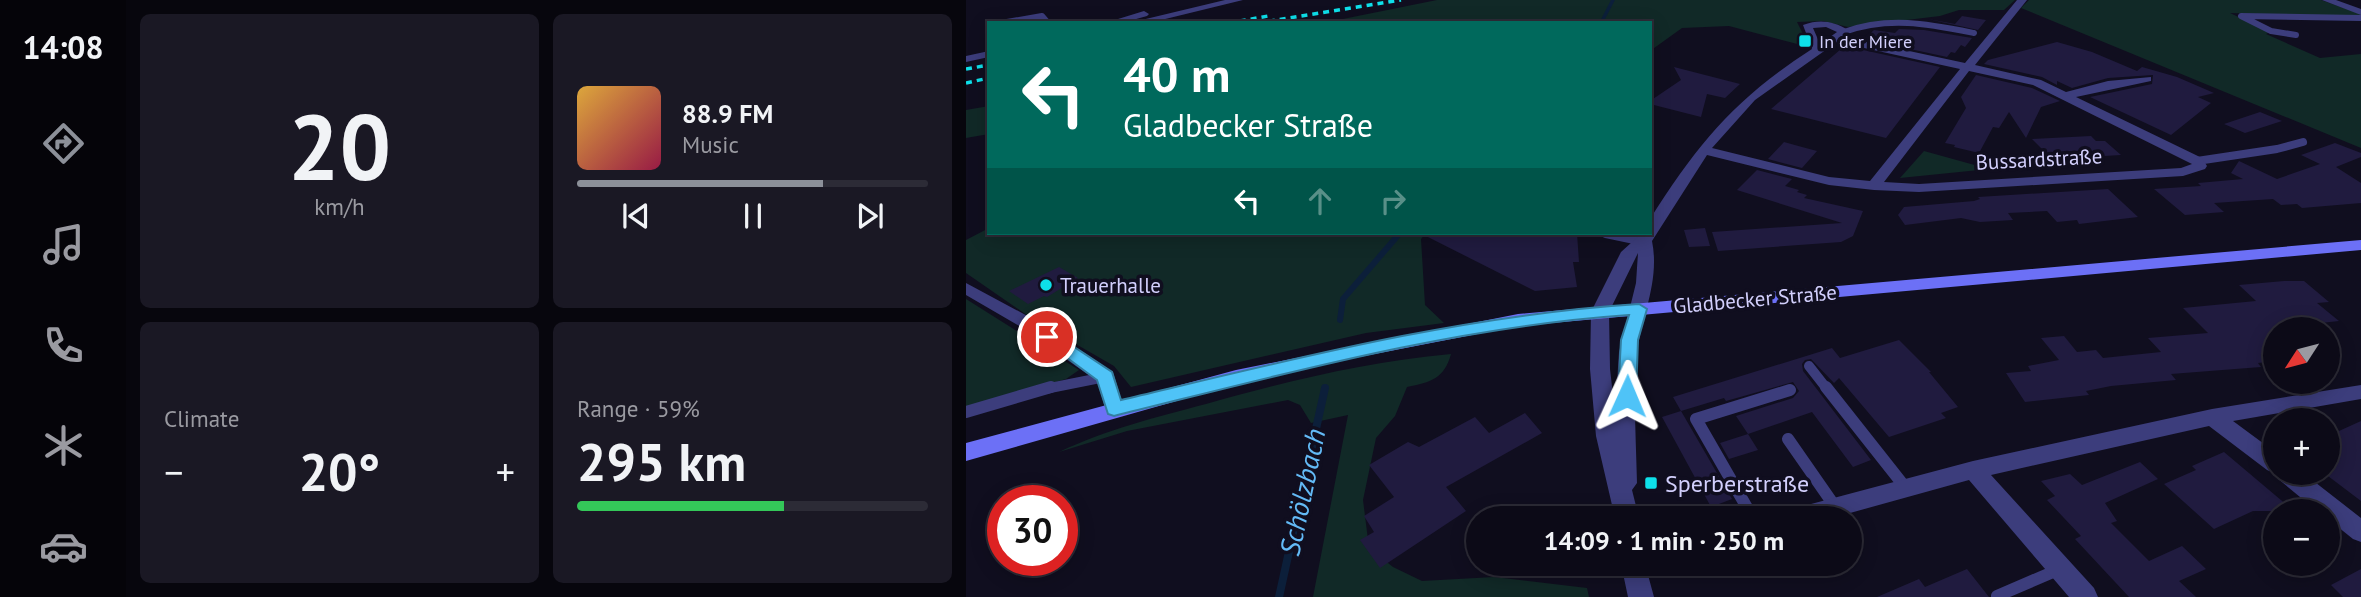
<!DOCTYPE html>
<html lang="en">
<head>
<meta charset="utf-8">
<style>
	:root { --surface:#0c0a17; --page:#1a1824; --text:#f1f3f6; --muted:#9a9aa1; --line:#2c2b36; --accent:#8c9099 }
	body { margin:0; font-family:"PT Sans",sans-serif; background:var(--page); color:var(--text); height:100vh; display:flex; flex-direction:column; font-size:26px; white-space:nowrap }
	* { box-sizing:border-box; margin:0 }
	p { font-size:23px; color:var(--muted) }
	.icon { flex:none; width:38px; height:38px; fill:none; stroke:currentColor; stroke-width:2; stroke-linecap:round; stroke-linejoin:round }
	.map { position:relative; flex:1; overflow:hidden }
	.details { display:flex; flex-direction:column; gap:14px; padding:14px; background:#07060d; width:840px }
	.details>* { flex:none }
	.top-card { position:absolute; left:21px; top:21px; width:665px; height:214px; border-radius:0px; box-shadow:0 4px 18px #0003,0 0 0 2px var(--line); background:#00695c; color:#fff; overflow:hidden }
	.needle { width:46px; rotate:234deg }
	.controls { position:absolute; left:1297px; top:317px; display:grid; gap:14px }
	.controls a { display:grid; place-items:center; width:77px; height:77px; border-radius:50%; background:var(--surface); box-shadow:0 4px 18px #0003,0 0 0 2px var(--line); font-size:35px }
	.speed { position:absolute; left:21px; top:485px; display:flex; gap:14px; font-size:35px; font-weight:700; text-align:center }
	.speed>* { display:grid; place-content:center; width:91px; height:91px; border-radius:50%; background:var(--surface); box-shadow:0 4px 18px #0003,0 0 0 2px var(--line); line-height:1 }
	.speed .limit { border:10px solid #d22; background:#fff; color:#111 }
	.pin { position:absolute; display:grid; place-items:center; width:60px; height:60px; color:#fff; margin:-30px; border:4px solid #fff; border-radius:50%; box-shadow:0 2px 7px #0007 }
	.me { position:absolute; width:77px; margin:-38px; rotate:1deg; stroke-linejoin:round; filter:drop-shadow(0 0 5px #0008) }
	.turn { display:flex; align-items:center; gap:24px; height:147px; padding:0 21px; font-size:32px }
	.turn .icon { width:91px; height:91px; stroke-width:2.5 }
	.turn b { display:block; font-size:49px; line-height:60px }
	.lanes { display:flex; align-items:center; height:66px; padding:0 21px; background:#0003; justify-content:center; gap:35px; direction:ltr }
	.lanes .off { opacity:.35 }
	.big { font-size:52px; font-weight:700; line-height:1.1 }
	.details .tile { flex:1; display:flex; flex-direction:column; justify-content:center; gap:10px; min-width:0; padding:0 24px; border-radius:10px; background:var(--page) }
	.details .dial { align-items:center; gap:0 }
	.dial b { font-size:91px; line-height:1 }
	.song { display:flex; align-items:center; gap:21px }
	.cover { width:84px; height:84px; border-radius:10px; background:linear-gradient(135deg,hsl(40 70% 55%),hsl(340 70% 35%)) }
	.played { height:7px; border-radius:4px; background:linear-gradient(90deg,var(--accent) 70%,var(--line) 70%) }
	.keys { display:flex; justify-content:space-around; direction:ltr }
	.heat { display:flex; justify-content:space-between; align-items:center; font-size:38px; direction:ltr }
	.charge { height:10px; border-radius:5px; background:linear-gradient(90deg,#34c759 59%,var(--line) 0) }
	.details .tiles { flex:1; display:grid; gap:14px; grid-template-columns:repeat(2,1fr) }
	.trip { position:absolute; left:500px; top:506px; width:396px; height:70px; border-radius:35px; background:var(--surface); box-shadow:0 4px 18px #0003,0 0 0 2px var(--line); font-weight:700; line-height:70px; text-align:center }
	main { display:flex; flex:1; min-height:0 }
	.tabs { display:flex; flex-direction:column; width:126px; justify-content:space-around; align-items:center; background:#050409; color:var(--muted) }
	.tabs .icon { width:49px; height:49px }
	.tabs .current { color:var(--accent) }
	.tabs b { font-size:32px; color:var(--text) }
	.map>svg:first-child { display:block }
	.green { fill:#112927 }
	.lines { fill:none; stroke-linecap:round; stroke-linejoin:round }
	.stream-far2 { stroke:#0c1f3a; stroke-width:3.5 }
	.stream-far1 { stroke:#0c1f3a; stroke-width:6 }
	.stream { stroke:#0c1f3a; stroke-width:8 }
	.building { fill:#201b3f }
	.lane-far3 { stroke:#3c3d7c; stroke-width:6 }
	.lane-far2 { stroke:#3c3d7c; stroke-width:8 }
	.lane-far1 { stroke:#3c3d7c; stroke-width:10 }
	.lane { stroke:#3c3d7c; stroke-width:12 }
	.street { fill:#3c3d7c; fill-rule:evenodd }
	.secondary { fill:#6c70f6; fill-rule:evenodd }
	.rail { stroke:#0ee0ea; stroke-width:3.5; stroke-dasharray:6 5; stroke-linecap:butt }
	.route { fill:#4fc3f7; stroke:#337fa1; stroke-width:2 }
	.poi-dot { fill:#0ee0ea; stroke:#100e1f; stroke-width:2.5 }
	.labels { text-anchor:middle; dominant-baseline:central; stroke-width:7; stroke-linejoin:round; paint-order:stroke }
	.far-poi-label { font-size:18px; fill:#d2cffc; stroke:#100e1f; text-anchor:start }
	.street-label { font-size:21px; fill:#d2cffc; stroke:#100e1f }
	.poi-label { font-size:21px; fill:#d2cffc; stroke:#100e1f; text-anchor:start }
	.near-poi-label { font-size:24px; fill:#d2cffc; stroke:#100e1f; text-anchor:start }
	.near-water-label { font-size:28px; font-style:italic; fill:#63baf6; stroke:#100e1f }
</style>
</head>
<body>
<main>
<nav class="tabs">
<b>14:08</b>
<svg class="icon current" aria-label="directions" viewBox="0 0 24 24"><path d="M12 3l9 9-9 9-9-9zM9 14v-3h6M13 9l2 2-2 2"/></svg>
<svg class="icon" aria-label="music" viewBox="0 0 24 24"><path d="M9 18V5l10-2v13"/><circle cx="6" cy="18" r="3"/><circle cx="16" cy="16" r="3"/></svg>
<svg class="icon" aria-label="phone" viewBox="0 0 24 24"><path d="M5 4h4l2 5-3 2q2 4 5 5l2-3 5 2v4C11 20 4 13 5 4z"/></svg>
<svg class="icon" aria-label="climate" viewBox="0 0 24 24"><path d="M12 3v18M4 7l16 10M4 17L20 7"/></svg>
<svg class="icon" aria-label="car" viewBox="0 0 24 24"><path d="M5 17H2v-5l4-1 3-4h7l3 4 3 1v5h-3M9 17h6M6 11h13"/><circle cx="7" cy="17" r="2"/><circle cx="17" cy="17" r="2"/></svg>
</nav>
<section class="details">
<div class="tiles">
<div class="tile dial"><b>20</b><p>km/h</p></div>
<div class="tile">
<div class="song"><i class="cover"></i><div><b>88.9 FM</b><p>Music</p></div></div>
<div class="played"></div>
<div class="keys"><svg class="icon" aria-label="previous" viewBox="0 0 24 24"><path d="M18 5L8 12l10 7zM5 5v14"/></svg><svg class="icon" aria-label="pause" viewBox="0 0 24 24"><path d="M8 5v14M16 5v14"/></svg><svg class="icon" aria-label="next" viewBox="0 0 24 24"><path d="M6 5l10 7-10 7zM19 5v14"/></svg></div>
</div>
<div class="tile"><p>Climate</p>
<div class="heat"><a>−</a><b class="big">20°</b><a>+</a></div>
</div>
<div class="tile"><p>Range · 59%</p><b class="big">295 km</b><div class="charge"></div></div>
</div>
</section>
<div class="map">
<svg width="1395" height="597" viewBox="0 0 1395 597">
	<rect width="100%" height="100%" fill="#100e1f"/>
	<path class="green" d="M471 0H1049L1038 10H993L974 16 882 27 857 21 831 22 842 44 839 46 763 26 716 28 684 51V23H357Z
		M1063 0H1355L1395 14V17L1264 13 1304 32 1300 34 1354 58 1395 54V148L1055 8Z
		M23 106V134L0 138V110Z
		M958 151 1023 169 934 178Z
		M23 228V233H460L455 239 459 305 478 323 400 333 165 387 148 366 68 320 0 273V240Z
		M0 299 113 370 100 379 0 407Z
		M485 354C478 379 465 382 441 387L429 416 410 438 397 500 403 548 427 567 456 581 528 577 621 588 623 597H347L382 415 345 423 334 405 322 400 161 431 93 452C142 429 187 418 240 404 322 381 399 362 485 354Z"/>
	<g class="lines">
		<path class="stream-far2" d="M635 23 647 0"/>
		<path class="stream-far1" d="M374 320 377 299 434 233"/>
		<path class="stream" d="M313 597 359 388"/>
	</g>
	<path class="building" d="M996 16 1020 20 1012 30 962 19 989 24Z
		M933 29 958 30 1006 38 999 47 995 45 989 53 985 52 981 57 898 39 908 30 929 33Z
		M1091 42 1126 52 1171 71 1176 67 1211 77 1248 93 1232 97 1245 103 1205 135 1124 97 1186 84 1187 75 1142 78 1106 88 1091 81V85L1076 77 1018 64 1022 60Z
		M888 48 974 67 920 138 805 109 875 49 885 51Z
		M708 67 774 84 759 98 741 94 735 117 684 104V101L715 80Z
		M1010 75 1066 88 1094 101 1075 107 1060 138 1043 112 1033 128 1027 127 1013 153 988 147 989 145 979 143 1000 108 995 97Z
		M1294 112 1316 121 1279 133 1258 124Z
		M1125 136 1130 141H1139L1155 155 1086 159 1066 139Z
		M818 142 836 147 851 151 836 168 802 159Z
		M1369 143 1395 153V157L1370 167 1395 183V203L1336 208 1331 204 1315 205 1307 199 1248 203 1258 212 1219 215 1188 189 1235 186 1232 183 1277 179 1265 173 1273 161 1311 179 1354 164 1335 155Z
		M791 170 826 179 819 186 833 190 831 192 841 195 838 198 897 211 887 236 875 242 752 251 746 232 876 223 771 190Z
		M1142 189 1172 217 1113 224 1111 220 1091 222 1081 211 1042 213 1047 220 1014 222 995 218 939 225 932 215 938 207 1008 201 1014 199 1012 197Z
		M739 228 744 246 723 247 718 230Z
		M454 233H611L613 262H607L611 287 569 291Z
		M93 267 112 278 81 297 78 296 62 304 43 291Z
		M1318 281H1338L1363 302 1351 303 1373 321 1327 326 1330 329H1309V361L1292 363 1295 367 1205 374 1210 380 1145 386 1120 391 1123 395 1059 402 1040 373 1065 371 1062 366 1093 360 1075 338 1098 336 1111 352 1130 350 1137 358 1195 352 1182 338 1242 333 1217 308 1290 301 1273 285Z
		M933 340 965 372H963L992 407 975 413 980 418 923 437 873 378 868 383 845 359 839 360 836 364 837 371 905 460 887 467 846 412 782 434 770 416 827 398 833 391 827 382 760 401 758 398 715 411 766 499 745 507 696 417 715 411 707 397 866 348 874 358Z
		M559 413 576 433 480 487 500 511 414 568 394 540 408 532 398 516 428 497 403 465 442 442 453 447 509 417 523 433Z
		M1395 421V501L1362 476V436Z
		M782 434 792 450 763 459 754 443Z
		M1258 452 1328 511H1287L1248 529 1198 484 1230 470 1226 466Z
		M1174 462 1192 479 1139 503 1151 521 1145 523 1183 561 1216 546 1240 569 1213 581 1230 597H1163L1109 539 1115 536 1081 500 1089 496 1075 481 1104 474 1116 485Z
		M1001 569 1023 597H911L953 579 959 587Z
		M1395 569V597H1377L1365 585Z"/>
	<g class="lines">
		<path class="lane-far3" d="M35 23 76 16 82 23
			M878 32C923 16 962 24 1008 33
			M1330 35 1305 31 1275 16 1395 18"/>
		<path class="lane-far2" d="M1231 161 1311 149 1337 142"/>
		<path class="lane-far1" d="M640 233 678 241
			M843 366 861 389
			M79 389 139 377"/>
		<path class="lane" d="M860 387 939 487
			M0 412 85 387
			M822 439 870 508
			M787 518 730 419 824 390
			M1031 596 1094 569"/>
		<path class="street" d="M259 0H277L183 23H163Z
			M1051 0H1061L1009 65 1075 80 1100 92 1142 81 1185 77V81L1110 97 1236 158 1241 166 1239 169 1217 176 953 192 908 190 863 185 741 155 686 241C694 281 676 314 671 353 667 396 670 440 671 483L666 490 673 518H649L630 436 624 369 625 312 655 252 676 233H684V219C733 142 769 99 846 49L837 25C854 19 867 21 882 30L883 32 878 37 999 63ZM860 27 871 32 854 44 847 28ZM871 42 994 69 904 181 863 177 746 148 789 100ZM1003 71 1067 85 1226 164 1215 168 953 184 918 182ZM672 253 670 283 653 352 649 412 644 369 643 312Z
			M1356 0H1370L1395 9V15Z
			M178 11 183 14 181 16 156 23H139Z
			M23 51V57L0 62V56Z
			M0 283 67 319 147 372 158 409 155 414 148 417 141 414 131 381 55 327 0 295Z
			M1395 385V399L1267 421 1309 452V472H1336L1395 518V542L1387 539 1362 519V511H1351L1311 478 1308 473 1301 470 1243 426 1025 475 1128 588 1132 597H1103L1003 480 866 518H818L822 511 830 508 1007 461 1246 409Z
			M655 564H679L688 597H662Z"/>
		<path class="secondary" d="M1395 240V250L552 326 383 359 270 384 0 461V443L270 370 552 314Z"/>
		<path class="rail" d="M263 23 302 16
			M292 23 435 0
			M0 69 23 65
			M0 83 23 78"/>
	</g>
	<path class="route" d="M673 304 681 309 672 340 670 396 667 400H654L652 396 655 340 663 315C488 327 318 374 148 416L142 414 131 380 73 337 81 331 87 333 146 372 155 400C327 359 497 315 673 304Z"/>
	<g class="poi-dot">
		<rect x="832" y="34" width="14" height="14" rx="3.5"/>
		<circle cx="80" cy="285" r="7"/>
		<rect x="678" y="476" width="14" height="14" rx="3.5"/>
	</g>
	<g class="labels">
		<g class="far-poi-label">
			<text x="853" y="41">In der Miere</text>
		</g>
		<g class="street-label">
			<text transform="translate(1073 159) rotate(-3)">Bussardstraße</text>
			<text transform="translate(789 299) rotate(-5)">Gladbecker Straße</text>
		</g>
		<g class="poi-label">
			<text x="94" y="285">Trauerhalle</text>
		</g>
		<g class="near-poi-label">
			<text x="699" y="483">Sperberstraße</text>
		</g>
		<g class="near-water-label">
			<text transform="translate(336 492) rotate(-78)">Schölzbach</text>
		</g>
	</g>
</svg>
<div class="controls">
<a><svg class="needle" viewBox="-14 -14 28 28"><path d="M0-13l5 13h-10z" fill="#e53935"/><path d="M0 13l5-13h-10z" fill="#9a9aa1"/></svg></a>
<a>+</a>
<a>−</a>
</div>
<div class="speed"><div class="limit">30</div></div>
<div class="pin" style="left:81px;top:337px;background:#d93025"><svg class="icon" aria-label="arrive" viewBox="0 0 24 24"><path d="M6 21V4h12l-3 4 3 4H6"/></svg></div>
<svg class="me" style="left:661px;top:396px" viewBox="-20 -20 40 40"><path d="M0-17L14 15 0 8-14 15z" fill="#4fc3f7" stroke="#fff" stroke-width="4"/></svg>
<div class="trip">14:09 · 1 min · 250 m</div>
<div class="top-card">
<div class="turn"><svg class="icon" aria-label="left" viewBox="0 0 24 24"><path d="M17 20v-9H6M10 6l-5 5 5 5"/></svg><div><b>40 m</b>Gladbecker Straße</div></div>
<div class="lanes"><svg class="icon" aria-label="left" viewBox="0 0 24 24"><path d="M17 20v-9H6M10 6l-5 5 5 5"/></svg><svg class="icon off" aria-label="ahead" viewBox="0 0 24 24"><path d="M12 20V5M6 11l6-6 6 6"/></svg><svg class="icon off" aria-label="right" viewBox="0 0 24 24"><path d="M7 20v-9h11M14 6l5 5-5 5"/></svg></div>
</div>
</div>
</main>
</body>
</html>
